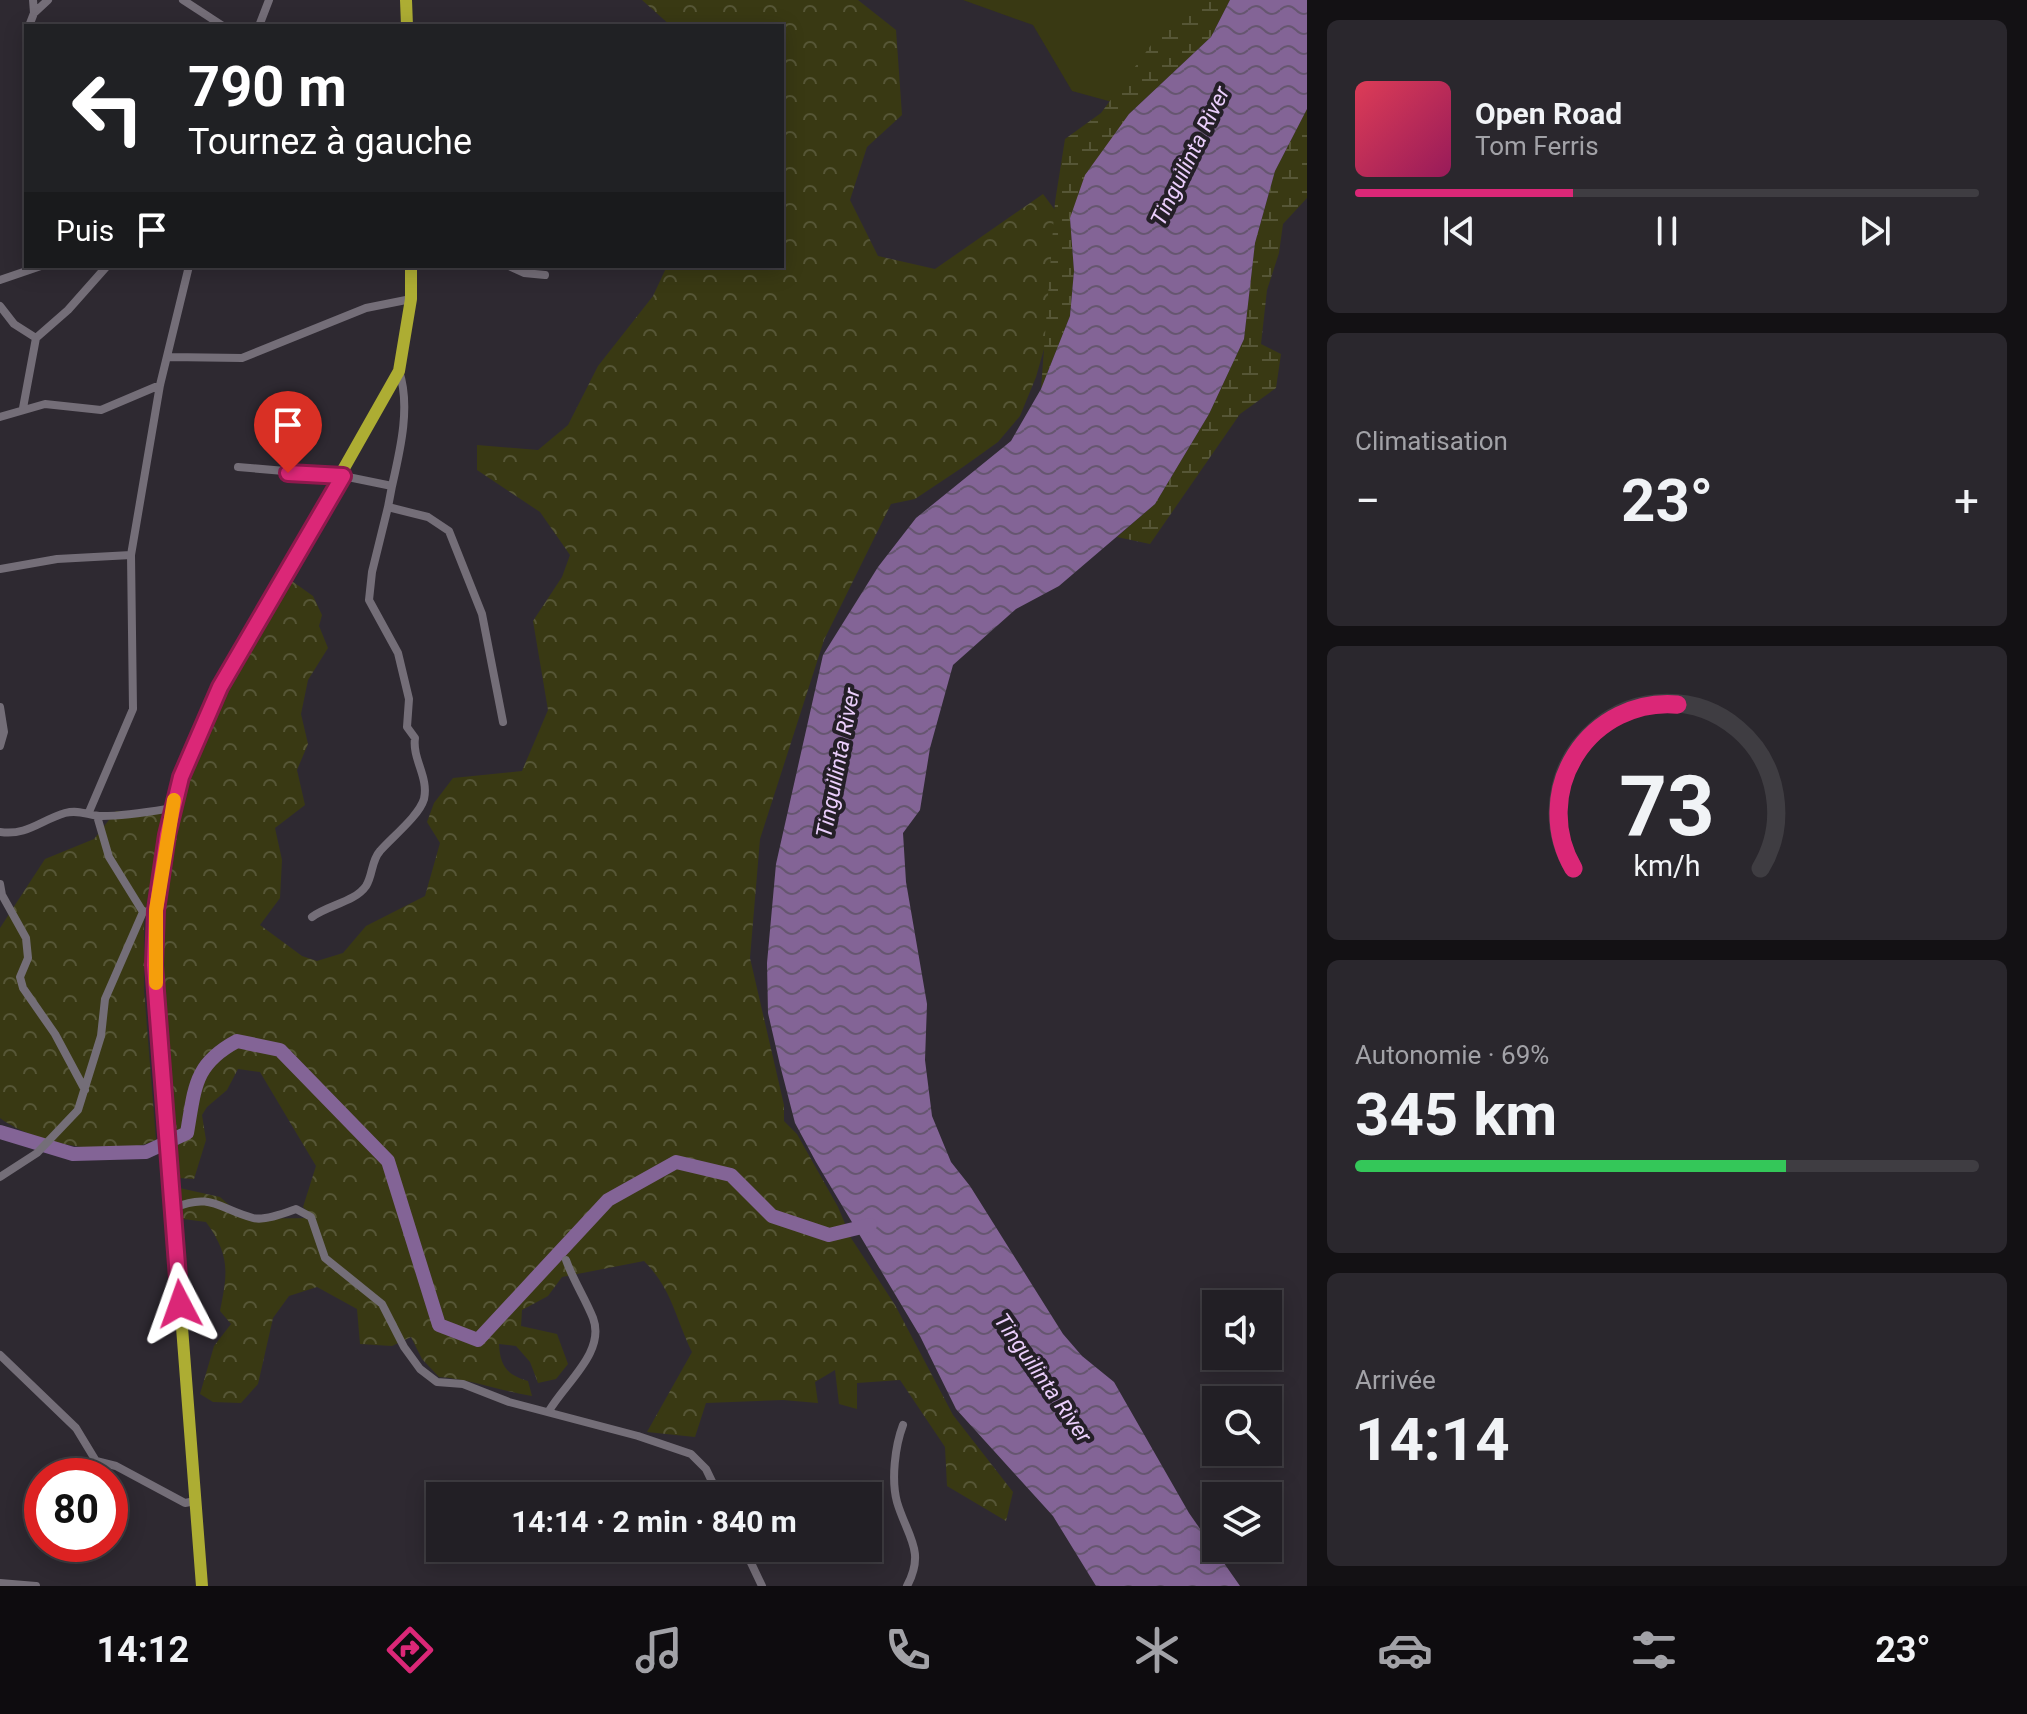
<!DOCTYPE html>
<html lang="fr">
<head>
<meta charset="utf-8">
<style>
	:root { --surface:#221f25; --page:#2a272d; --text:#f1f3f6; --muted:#a2a2a7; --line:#3f3d42; --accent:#db2777 }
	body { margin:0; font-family:Roboto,sans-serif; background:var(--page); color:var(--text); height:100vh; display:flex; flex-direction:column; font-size:30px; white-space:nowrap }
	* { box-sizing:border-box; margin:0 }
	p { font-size:26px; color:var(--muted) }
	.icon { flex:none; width:44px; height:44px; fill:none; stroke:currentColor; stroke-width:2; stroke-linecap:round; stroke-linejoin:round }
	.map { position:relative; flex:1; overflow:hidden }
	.panel { display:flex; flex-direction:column; gap:20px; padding:20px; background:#131114; width:720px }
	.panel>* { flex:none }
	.top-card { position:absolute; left:24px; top:24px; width:760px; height:244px; border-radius:0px; box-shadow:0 4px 20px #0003,0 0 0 2px var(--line); background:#202124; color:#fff; overflow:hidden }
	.buttons { position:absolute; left:1202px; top:1290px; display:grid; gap:16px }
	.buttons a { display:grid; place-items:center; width:80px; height:80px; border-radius:0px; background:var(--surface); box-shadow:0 4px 20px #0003,0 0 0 2px var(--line); font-size:40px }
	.speed { position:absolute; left:24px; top:1458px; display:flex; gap:16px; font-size:40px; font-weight:700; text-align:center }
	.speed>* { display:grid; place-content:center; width:104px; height:104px; border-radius:50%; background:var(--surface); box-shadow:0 4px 20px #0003,0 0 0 2px var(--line); line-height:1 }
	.speed .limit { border:12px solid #d22; background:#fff; color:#111 }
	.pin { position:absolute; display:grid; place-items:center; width:68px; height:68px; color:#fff; margin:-82px -34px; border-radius:50% 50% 50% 0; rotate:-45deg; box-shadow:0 0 8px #0007 }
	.pin .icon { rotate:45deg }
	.me { position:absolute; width:88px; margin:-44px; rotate:356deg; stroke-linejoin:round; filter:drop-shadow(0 0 6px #0008) }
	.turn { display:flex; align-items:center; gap:28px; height:168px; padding:0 32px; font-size:36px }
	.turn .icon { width:104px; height:104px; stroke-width:2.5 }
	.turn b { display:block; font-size:56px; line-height:68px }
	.then { display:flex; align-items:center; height:76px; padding:0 32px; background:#0003; gap:16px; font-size:30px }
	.big { font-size:60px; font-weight:700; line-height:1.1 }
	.panel .card { flex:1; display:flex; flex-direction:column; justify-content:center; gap:12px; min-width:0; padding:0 28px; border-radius:12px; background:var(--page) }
	.panel .dial { align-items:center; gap:0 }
	.dial svg { height:208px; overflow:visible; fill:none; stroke:var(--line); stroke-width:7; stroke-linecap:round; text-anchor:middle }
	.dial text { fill:var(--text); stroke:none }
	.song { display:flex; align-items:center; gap:24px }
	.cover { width:96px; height:96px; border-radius:12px; background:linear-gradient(135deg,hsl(350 70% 55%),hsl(330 70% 35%)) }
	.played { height:8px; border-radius:4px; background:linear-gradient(90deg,var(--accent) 35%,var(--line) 35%) }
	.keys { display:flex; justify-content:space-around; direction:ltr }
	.heat { display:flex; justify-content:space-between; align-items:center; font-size:44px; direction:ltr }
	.charge { height:12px; border-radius:6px; background:linear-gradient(90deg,#34c759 69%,var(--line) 0) }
	.trip { position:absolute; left:426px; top:1482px; width:456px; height:80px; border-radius:0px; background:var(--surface); box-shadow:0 4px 20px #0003,0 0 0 2px var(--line); font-weight:700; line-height:80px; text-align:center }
	.tabs { display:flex; height:128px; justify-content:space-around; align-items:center; background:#0e0c0f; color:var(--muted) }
	.tabs .icon { width:56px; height:56px }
	.tabs .active { color:var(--accent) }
	.tabs b { font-size:36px; color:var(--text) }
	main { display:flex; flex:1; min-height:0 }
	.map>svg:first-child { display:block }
	.grass { fill:#393913 }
	.forest { fill:url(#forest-crowns) }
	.wetland { fill:url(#wetland-marsh) }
	.water { fill:url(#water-waves) }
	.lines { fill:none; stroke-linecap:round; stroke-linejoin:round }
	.river { stroke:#836496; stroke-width:14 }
	.minor { stroke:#746e78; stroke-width:8 }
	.highway { stroke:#adad33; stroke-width:12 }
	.route-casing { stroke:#8e194d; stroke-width:20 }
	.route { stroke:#db2777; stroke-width:14 }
	.slow { stroke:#f59e0b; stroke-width:14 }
	.labels { text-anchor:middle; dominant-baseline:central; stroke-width:8; stroke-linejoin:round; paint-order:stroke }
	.water-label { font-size:22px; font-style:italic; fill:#ebcffc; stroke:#241f27 }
</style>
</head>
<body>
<main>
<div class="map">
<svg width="1307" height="1586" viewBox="0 0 1307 1586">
	<defs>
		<pattern id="forest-crowns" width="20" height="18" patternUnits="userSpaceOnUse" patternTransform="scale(2)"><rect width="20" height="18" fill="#393913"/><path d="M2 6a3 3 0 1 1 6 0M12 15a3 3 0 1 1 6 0" fill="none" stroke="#565636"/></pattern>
		<pattern id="wetland-marsh" width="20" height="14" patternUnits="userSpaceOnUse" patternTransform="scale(2)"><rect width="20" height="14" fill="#393913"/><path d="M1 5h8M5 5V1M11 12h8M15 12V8" fill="none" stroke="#565636"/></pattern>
		<pattern id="water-waves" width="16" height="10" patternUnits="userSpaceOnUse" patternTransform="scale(2)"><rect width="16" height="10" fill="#836496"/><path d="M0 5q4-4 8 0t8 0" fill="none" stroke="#665670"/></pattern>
	</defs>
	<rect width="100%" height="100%" fill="#2e2931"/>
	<path class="grass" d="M963 0H1220L1123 105 1072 91 1033 25Z"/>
	<path class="forest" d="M642 0H858L896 30 902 115 867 147 850 200 878 256 935 269 1043 194 1061 218 1058 300 1036 377 1020 416 998 442 963 467 915 499 891 504 824 640 760 839 750 958 784 1105V1121L797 1134 838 1207 851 1238 895 1305 953 1415 1013 1492 1006 1521 947 1486 945 1447 900 1380 857 1383V1409L839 1404 835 1370 815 1382 818 1403 783 1400 706 1403 695 1437 647 1432 692 1352C675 1317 672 1289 644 1261L562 1277 548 1296 522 1310 521 1326 557 1334 568 1364 556 1379 538 1383 530 1362 516 1346 499 1344C500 1366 507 1375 528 1381L532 1396C500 1391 471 1379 439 1377L422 1359 411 1337 392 1346 360 1344 357 1309 317 1287 289 1296 273 1318 258 1384 241 1403 213 1402 200 1394 214 1346 231 1324 220 1311C228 1272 230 1255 206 1222L176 1218 175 1187 220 1197 245 1219 314 1218 303 1207 316 1166 260 1072 238 1069 227 1090 207 1107 202 1115 206 1140 194 1179 179 1178 167 1148C162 1044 147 935 171 832 190 748 247 655 289 579L313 596 322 615 319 626 328 648 308 680 301 714 308 744 297 770 305 805 275 828 282 860 280 898 260 925 302 956 317 961 343 953 366 926 425 896 440 843 427 822 434 803 453 778 522 771 548 710 533 621 562 577 570 555 540 512 477 470V445L538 450 568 425 598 366 653 296 667 266H782V26H671Z
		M116 811 163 812 144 918V990L156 1140C116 1159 36 1145 0 1118V928L45 859 94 839Z"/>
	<path class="wetland" d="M1195 0H1230L1211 37 1129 114 1070 218 1074 271 1070 316 1041 389 1055 202 1065 139 1101 113 1168 22Z
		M1307 109V198L1283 224 1279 253 1267 290 1261 344 1281 354 1276 388 1240 414 1150 544 1117 537 1155 504 1209 414 1244 339 1255 243 1275 171Z"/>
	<path class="water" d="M1230 0H1307V109L1275 171 1255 243 1244 339 1209 414 1155 504 1059 586 1016 609 953 665 930 748 920 810 903 833 906 882 927 1004 925 1060 932 1116 951 1162 970 1186 1063 1334 1082 1356 1114 1382 1189 1513 1240 1586H1096L1053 1516 956 1409 920 1336 816 1162 795 1123 780 1065 768 1013 767 963 776 864 823 655 878 567 916 518 1011 441 1041 389 1070 316 1074 271 1070 218 1085 175 1129 114 1211 37Z"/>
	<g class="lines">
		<path class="river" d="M0 1132 73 1154 146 1152 187 1133C195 1087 194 1064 237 1041L280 1050 388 1161 439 1325 478 1340 608 1200 676 1162 731 1175 772 1216 829 1235 870 1225"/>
		<path class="minor" d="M33 0 34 13
			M183 0 223 26
			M29 26 34 13 48 0
			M259 26 269 0
			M26 35V57
			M509 266 524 273 545 275
			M0 280 41 266
			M0 306 14 324 36 338
			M169 357 242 358 366 308 411 299
			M23 408 36 338 68 310 107 266
			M0 417 45 404 101 410 160 385
			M238 467 343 476 392 486C400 451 411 406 399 371
			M392 486 388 507 428 517 449 531 482 614 503 722
			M0 569 57 559 131 555
			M0 707 4 732 0 746
			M89 812 133 709 131 555 160 385 189 266
			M97 816 109 857 143 912
			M0 832C27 836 41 820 65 813 80 809 89 816 102 816 126 816 148 812 172 808
			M0 884 2 895 26 938 28 958 20 977 23 988 55 1034 85 1090
			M312 917C328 905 355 902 366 886 373 875 371 861 380 851 391 838 419 816 424 799 429 777 412 759 415 738L407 727 409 699 398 653 369 600 372 572 388 507
			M0 1177 37 1153 78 1110 101 1036 105 999 143 912 156 910
			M174 1208C211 1192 219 1209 253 1218 265 1221 285 1213 296 1209L311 1217 325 1258 382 1304 404 1347 420 1369 437 1382 463 1384 509 1402 638 1436 691 1454 706 1469 719 1496
			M0 1355 76 1428 96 1461 116 1466 185 1503 195 1501
			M549 1411C565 1383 606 1352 593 1318 585 1298 573 1280 566 1260
			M903 1425C895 1446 891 1480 897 1502 907 1536 926 1551 907 1586
			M744 1548 762 1586
			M0 1583 36 1586"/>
		<path class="highway" d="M406 0 407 26
			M202 1586 154 965 161 861 181 777 220 687 399 371 411 299V266"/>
	</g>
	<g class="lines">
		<g class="route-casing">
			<path id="route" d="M180 1304 154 965 156 910 167 835 181 777 220 687 343 476 288 473"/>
		</g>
		<use href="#route" class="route"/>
		<path class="slow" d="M156 983V910L174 800"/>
	</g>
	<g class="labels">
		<g class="water-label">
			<text transform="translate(1190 156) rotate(-64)">Tinguilinta River</text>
			<text transform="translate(838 763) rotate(-79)">Tinguilinta River</text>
			<text transform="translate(1043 1378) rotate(55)">Tinguilinta River</text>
		</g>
	</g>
</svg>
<div class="buttons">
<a><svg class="icon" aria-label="sound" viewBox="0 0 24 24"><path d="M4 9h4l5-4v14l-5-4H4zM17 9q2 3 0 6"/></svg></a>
<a><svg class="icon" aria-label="search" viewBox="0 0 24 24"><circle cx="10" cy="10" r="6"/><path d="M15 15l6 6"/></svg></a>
<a><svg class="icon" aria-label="layers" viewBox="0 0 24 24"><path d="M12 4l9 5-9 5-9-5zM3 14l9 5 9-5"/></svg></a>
</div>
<div class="speed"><div class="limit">80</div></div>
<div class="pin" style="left:288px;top:473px;background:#d93025"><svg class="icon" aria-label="arrive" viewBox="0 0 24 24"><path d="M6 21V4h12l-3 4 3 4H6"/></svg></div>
<svg class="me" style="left:180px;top:1304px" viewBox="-20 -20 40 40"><path d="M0-17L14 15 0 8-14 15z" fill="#db2777" stroke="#fff" stroke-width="4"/></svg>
<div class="trip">14:14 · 2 min · 840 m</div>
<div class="top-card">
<div class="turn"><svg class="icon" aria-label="left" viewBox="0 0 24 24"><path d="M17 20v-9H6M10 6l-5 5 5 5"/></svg><div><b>790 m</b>Tournez à gauche</div></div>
<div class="then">Puis<svg class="icon" aria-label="arrive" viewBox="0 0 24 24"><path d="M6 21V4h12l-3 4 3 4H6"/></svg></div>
</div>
</div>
<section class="panel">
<div class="card">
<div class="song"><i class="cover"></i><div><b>Open Road</b><p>Tom Ferris</p></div></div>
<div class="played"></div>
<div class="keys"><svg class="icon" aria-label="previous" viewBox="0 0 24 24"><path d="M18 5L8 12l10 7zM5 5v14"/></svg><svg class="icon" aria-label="pause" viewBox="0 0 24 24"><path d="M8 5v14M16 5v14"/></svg><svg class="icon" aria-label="next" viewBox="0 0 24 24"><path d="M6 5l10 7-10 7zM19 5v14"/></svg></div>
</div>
<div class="card"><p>Climatisation</p>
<div class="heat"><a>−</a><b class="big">23°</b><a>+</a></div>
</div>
<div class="card dial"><svg viewBox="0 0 100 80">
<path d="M14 69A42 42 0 1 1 86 69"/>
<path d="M14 69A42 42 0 0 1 54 6" stroke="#db2777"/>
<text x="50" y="56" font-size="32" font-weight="700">73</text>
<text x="50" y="72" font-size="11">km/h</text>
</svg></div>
<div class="card"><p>Autonomie · 69%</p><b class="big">345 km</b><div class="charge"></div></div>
<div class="card"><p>Arrivée</p><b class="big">14:14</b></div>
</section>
</main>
<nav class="tabs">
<b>14:12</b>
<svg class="icon active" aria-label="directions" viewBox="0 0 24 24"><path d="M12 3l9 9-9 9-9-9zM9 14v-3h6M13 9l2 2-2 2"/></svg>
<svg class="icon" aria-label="music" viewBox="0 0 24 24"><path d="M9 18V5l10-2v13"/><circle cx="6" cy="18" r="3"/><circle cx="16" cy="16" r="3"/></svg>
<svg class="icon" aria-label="phone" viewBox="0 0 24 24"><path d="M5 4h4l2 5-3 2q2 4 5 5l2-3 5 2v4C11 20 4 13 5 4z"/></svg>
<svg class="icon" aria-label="climate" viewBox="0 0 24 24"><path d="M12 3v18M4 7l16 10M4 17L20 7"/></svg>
<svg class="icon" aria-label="car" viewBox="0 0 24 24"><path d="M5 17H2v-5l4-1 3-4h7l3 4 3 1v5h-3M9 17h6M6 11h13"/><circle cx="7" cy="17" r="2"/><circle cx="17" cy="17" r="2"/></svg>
<svg class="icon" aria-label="filters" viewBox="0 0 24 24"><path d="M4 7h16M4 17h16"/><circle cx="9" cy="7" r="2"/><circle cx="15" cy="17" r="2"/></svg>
<b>23°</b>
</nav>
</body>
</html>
